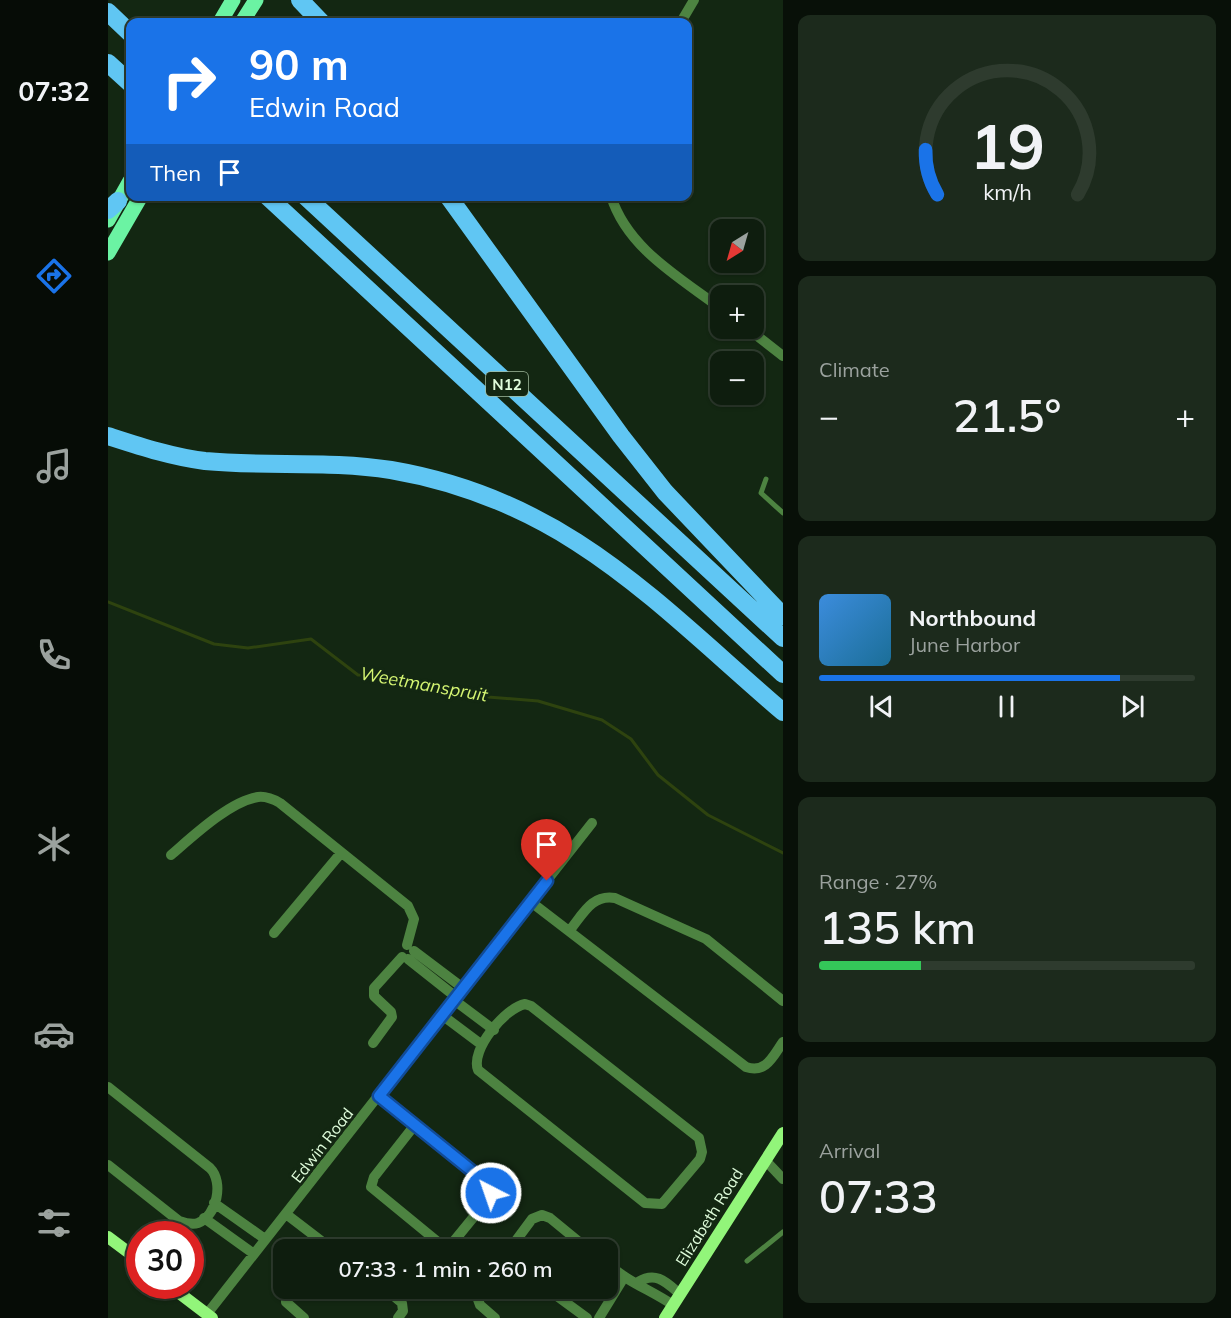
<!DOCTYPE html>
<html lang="en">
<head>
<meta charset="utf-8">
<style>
	:root { --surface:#0e1d0e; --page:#1c2a1c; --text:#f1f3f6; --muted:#9ba29e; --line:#2e3b2e; --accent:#1a73e8 }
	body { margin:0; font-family:Mulish,sans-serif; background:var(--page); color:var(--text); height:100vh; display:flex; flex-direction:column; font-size:22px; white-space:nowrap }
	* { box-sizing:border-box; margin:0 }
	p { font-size:20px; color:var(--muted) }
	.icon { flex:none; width:33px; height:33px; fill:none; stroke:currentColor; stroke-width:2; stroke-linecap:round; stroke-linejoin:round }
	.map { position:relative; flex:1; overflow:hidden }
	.sheet { display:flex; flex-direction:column; gap:15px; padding:15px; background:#081008; width:448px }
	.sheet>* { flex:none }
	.top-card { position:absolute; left:18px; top:18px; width:566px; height:183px; border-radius:12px; box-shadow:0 2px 4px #0004,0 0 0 2px var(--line); background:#1a73e8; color:#fff; overflow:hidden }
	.needle { width:39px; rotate:217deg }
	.buttons { position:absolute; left:602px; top:219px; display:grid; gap:12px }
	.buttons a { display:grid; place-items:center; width:54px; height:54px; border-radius:12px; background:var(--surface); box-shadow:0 2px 4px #0004,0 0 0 2px var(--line); font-size:30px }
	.speed { position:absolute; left:18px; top:1221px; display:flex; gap:12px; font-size:30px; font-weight:700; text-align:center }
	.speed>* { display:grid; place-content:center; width:78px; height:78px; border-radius:50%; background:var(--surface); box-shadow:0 2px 4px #0004,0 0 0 2px var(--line); line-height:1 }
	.speed .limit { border:9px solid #d22; background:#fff; color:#111 }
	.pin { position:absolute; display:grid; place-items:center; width:51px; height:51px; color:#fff; margin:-62px -26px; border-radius:50% 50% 50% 0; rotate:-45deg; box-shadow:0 0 6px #0007 }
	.pin .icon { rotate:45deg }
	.me { position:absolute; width:66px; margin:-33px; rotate:319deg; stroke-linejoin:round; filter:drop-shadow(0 0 4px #0008) }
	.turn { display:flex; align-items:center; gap:21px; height:126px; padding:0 24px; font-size:27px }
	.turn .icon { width:78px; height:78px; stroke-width:2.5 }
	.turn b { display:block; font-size:42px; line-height:51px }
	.then { display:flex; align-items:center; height:57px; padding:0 24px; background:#0003; gap:12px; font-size:22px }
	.big { font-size:45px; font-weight:600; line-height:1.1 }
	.sheet .widget { flex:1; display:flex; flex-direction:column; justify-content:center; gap:9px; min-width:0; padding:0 21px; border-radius:12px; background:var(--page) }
	.sheet .dial { align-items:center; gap:0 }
	.dial svg { height:156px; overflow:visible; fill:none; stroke:var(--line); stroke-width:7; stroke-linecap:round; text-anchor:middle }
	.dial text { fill:var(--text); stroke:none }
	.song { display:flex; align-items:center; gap:18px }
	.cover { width:72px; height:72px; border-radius:9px; background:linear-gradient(135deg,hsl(210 70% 55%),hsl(200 70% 35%)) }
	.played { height:6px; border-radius:3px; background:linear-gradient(90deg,var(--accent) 80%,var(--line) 80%) }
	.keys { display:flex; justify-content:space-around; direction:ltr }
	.heat { display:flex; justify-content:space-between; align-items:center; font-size:33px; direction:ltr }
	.charge { height:9px; border-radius:4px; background:linear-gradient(90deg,#34c759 27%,var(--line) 0) }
	.trip { position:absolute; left:165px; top:1239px; width:345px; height:60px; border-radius:12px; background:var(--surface); box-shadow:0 2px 4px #0004,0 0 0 2px var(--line); font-weight:600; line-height:60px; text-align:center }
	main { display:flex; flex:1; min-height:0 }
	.tabs { display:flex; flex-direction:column; width:108px; justify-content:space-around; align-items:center; background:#060c06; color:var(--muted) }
	.tabs .icon { width:42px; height:42px }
	.tabs .active { color:var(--accent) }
	.tabs b { font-size:27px; color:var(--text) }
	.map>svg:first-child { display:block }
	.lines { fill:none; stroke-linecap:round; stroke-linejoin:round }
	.stream { stroke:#2e430f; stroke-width:3 }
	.lane { stroke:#4d8341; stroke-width:5 }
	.street { stroke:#4d8341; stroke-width:10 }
	.secondary { stroke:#92f57a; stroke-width:12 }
	.primary { stroke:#6bf3a3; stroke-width:15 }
	.highway { stroke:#60c6f3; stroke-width:18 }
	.route-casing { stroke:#114b97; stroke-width:15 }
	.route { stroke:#1a73e8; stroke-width:10 }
	.labels { text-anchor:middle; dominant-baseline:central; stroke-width:6; stroke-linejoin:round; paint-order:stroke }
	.shield { fill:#132712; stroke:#a2bc9f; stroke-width:1.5 }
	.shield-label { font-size:15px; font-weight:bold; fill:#dffcdb }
	.street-label { font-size:16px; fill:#dffcdb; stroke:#132712 }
	.water-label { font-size:18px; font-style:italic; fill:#d4f472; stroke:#132712 }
</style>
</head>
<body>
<main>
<nav class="tabs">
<b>07:32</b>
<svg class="icon active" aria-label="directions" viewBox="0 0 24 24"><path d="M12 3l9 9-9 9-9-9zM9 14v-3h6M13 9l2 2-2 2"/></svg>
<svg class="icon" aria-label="music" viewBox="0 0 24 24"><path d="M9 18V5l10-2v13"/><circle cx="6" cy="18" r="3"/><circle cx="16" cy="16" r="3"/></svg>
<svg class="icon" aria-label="phone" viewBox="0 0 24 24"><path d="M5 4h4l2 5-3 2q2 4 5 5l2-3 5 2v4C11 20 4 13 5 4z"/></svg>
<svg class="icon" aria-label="climate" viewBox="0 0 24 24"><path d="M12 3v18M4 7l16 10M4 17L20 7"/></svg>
<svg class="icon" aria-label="car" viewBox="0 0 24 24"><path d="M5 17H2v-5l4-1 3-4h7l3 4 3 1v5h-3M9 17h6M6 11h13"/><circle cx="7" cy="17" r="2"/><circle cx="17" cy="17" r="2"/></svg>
<svg class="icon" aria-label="filters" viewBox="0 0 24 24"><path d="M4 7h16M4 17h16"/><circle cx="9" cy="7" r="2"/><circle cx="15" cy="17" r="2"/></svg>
</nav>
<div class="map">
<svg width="675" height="1318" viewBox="0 0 675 1318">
	<rect width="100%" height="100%" fill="#132712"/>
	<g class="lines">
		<path class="stream" d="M0 602 106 644 140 648 203 639 250 675 292 676 367 696 430 701 494 720 523 739 550 775 600 815 675 853"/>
		<path class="lane" d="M658 479 653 493 675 513
			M639 1261 675 1232"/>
		<path class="street" d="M573 22 586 0
			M503 196C519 248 571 277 612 308
			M639 328 675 356
			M63 855C84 837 122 801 150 797 158 796 165 799 172 803L300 906 306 919 299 945
			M423 902 638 1067C658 1074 665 1056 675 1042
			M462 930C475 914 484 894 507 898L598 939 675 1001
			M166 933 233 853
			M306 951 355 988
			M300 959 348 997
			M346 1000 386 1030
			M417 1004 423 1006 591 1138 594 1152 592 1159 554 1204 537 1203 370 1070C362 1050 397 1008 417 1004Z
			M334 1015 374 1045
			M265 1043 284 1017 283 1012 266 996V988L294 957
			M0 1087 102 1168C116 1182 109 1216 90 1223 84 1225 77 1223 71 1221L0 1165
			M271 1096 382 1186V1197L346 1241 340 1245 330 1242 263 1187 266 1177 306 1126
			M657 1160 675 1179
			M106 1203 157 1239
			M178 1214 225 1250
			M96 1218 146 1254
			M401 1250 424 1219 434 1215 442 1218 481 1250
			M500 1264C519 1282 543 1290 565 1305
			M530 1282C548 1271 558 1282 572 1294
			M181 1288 178 1302 196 1318
			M276 1288 294 1303 295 1311 290 1318
			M371 1288 368 1294 372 1305 387 1318
			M438 1288 479 1318
			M99 1314 484 823
			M491 1318 515 1279"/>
		<path class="secondary" d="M0 1237 32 1261
			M62 1286 104 1318
			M557 1318 675 1133"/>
		<path class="primary" d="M112 22 125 0
			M134 22 148 0
			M0 220 22 181
			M0 253 33 196"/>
		<path class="highway" d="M192 0 213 22
			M0 12 22 33
			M0 63 22 83
			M159 196 675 674
			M197 196 675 638
			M340 196 513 436 557 492 675 616
			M0 210 10 201
			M0 436C31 446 64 457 97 461 159 467 222 460 283 470 458 500 547 602 675 712"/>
	</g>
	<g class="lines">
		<g class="route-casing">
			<path id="route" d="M383 1193 379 1183 271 1096 439 881"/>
		</g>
		<use href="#route" class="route"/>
	</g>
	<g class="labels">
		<rect class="shield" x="378" y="372" width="42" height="24" rx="4.5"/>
		<g class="shield-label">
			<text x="399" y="384">N12</text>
		</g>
		<g class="street-label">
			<text transform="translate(214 1145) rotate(-52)">Edwin Road</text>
			<text transform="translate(601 1217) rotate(-58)">Elizabeth Road</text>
		</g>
		<g class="water-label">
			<text transform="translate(316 684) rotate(10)">Weetmanspruit</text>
		</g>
	</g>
</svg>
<div class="buttons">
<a><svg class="needle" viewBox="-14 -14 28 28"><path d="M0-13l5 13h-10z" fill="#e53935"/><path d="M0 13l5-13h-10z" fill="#9ba29e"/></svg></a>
<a>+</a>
<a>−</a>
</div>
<div class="speed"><div class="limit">30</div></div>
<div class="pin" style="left:439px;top:881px;background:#d93025"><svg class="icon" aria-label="arrive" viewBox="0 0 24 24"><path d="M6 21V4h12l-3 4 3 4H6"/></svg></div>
<svg class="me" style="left:383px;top:1193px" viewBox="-20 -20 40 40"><circle r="17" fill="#1a73e8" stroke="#fff" stroke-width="3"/><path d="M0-11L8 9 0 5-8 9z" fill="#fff"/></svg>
<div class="trip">07:33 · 1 min · 260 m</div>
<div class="top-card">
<div class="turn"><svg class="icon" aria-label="right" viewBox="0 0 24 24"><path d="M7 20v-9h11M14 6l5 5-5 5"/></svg><div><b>90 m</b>Edwin Road</div></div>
<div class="then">Then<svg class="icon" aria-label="arrive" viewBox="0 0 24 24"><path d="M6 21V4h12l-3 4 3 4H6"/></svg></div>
</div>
</div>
<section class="sheet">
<div class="widget dial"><svg viewBox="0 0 100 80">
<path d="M14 69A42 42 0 1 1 86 69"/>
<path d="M14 69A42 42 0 0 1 8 46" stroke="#1a73e8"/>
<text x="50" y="56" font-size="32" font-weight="700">19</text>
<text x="50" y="72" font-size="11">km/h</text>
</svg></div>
<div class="widget"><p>Climate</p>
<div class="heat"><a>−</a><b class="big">21.5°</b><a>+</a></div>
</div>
<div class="widget">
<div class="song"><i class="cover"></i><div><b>Northbound</b><p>June Harbor</p></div></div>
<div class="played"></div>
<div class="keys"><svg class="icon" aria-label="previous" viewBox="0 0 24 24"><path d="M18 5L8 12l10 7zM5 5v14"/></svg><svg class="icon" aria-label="pause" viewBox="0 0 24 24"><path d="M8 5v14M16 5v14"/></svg><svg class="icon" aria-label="next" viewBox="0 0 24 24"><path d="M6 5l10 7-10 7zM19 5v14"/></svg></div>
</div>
<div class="widget"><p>Range · 27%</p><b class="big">135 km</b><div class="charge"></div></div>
<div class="widget"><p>Arrival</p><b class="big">07:33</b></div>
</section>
</main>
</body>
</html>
